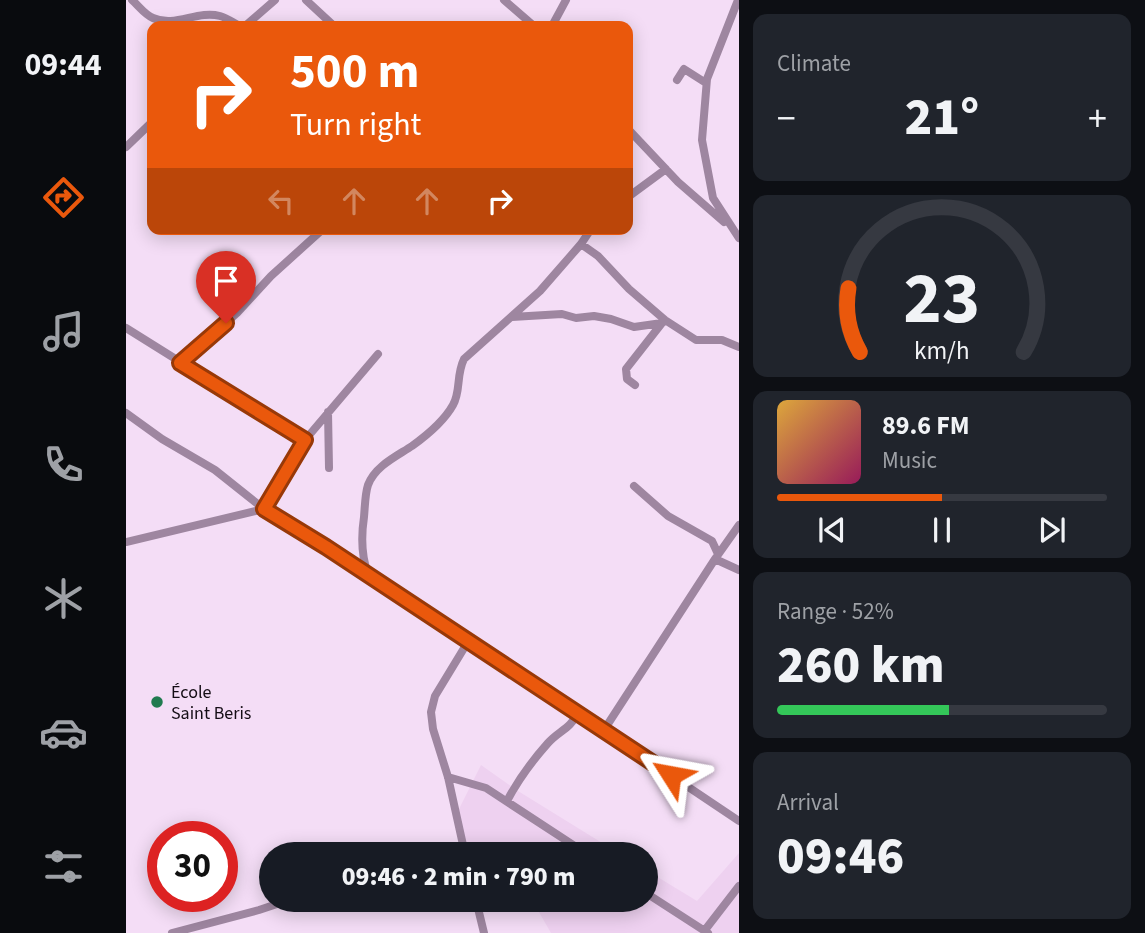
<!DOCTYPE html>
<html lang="en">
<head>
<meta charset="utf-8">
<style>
	:root { --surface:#171b24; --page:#20242c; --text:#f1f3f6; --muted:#9ea1a6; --line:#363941; --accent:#ea580c }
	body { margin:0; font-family:"Source Sans 3",sans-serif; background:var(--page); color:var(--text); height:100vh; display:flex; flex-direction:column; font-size:26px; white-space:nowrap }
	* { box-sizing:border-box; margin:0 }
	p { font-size:23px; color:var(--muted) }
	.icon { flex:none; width:38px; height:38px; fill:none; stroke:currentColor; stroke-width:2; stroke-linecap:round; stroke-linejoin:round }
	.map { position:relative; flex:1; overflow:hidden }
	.sheet { display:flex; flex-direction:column; gap:14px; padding:14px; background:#0d0f14; width:406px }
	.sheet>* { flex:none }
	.banner { position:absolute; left:21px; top:21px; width:486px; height:214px; border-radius:14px; box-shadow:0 4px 18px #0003; background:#ea580c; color:#fff; overflow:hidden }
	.speed { position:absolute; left:21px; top:821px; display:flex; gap:14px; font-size:35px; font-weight:700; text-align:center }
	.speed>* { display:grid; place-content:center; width:91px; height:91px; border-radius:50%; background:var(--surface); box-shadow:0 4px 18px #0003; line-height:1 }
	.speed .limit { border:10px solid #d22; background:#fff; color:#111 }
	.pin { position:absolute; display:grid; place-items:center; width:60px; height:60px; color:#fff; margin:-72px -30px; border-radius:50% 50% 50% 0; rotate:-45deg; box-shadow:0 0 7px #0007 }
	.pin .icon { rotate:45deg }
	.me { position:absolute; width:77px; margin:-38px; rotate:304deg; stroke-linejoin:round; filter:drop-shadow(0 0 5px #0008) }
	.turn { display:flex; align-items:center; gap:24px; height:147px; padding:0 28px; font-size:32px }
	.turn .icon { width:91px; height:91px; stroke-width:2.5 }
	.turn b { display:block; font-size:49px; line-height:60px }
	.lanes { display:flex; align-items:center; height:66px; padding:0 28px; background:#0003; justify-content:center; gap:35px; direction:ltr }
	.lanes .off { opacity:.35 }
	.big { font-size:52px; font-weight:800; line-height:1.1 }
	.sheet .widget { flex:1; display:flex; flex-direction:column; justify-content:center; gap:10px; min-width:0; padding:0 24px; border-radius:14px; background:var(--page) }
	.sheet .dial { align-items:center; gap:0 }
	.dial svg { height:182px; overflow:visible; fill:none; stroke:var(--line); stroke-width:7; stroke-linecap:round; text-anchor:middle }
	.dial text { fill:var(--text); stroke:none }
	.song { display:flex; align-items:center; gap:21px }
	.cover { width:84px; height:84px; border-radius:10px; background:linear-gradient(135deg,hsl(40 70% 55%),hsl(330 70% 35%)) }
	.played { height:7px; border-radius:4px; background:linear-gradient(90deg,var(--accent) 50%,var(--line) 50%) }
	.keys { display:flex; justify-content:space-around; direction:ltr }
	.heat { display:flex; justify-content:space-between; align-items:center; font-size:38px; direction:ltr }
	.charge { height:10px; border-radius:5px; background:linear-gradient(90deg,#34c759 52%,var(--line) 0) }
	.trip { position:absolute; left:133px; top:842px; width:399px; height:70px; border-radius:35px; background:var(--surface); box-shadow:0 4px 18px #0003; font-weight:800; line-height:70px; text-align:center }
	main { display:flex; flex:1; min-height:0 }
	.tab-bar { display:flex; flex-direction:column; width:126px; justify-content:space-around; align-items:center; background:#090b0e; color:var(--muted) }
	.tab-bar .icon { width:49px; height:49px }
	.tab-bar .current { color:var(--accent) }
	.tab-bar b { font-size:32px; color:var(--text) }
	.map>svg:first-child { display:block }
	.built { fill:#eed1f0 }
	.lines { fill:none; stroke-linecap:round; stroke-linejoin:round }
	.minor { stroke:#9e86a0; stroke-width:8 }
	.route-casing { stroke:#983908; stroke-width:18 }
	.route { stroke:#ea580c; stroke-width:12 }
	.poi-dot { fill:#207a4f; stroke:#f4ddf6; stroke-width:2.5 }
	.labels { text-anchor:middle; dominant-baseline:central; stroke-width:6; stroke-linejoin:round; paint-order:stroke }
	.poi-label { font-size:18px; fill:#140d15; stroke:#f4ddf6; text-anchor:start }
</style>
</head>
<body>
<main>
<nav class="tab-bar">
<b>09:44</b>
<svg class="icon current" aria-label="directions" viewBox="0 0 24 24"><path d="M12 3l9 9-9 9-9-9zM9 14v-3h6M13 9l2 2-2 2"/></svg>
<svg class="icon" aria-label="music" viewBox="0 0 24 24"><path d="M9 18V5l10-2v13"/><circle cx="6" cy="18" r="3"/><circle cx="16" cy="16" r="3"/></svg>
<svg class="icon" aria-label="phone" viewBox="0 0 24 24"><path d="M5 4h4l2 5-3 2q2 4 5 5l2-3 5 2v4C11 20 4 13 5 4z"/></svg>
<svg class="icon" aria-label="climate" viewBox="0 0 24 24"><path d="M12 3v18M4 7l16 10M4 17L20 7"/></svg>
<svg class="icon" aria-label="car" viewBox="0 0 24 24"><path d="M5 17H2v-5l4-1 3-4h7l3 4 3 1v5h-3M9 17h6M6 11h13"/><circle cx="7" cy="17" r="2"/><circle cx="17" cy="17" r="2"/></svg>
<svg class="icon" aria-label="filters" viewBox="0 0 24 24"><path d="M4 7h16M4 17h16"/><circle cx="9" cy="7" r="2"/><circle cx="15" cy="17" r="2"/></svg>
</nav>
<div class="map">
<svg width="613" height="933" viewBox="0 0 613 933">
	<rect width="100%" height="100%" fill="#f4ddf6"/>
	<path class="built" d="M355 765 392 791 494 854H342L330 815Z
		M613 853V933H425L406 900H520V870L571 901Z"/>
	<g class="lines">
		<path class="minor" d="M6 0C13 6 18 14 27 18 49 28 71 10 94 16 101 18 108 23 114 26
			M180 0 208 26
			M378 0 408 26
			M612 0 581 79 576 140 587 198 613 238
			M119 26 149 0
			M426 26 440 0
			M551 80 558 69 580 83
			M502 129 552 182 598 222
			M0 147 26 122
			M502 197 540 169
			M465 229 455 244 472 256 503 289 539 320 570 340H596L613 347
			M386 317 436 314 450 318 468 316 485 319 508 327 536 323 539 320
			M0 328 179 440
			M54 363 111 313 145 276 197 229
			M509 385 501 379 500 369 536 323
			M202 412 203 468
			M0 413 36 439 89 470 138 509 179 533 343 640 613 821
			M508 486 542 516 586 541 592 554
			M0 542 138 509 179 440 252 354
			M589 559 613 570
			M242 574C235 555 235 537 238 517 239 506 239 494 242 485 249 466 271 456 286 446 300 436 318 421 327 405 335 391 330 375 338 359L414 291 455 244
			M478 730 589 559 613 525
			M322 777 360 788 461 854
			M381 801C392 780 406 761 422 743 434 730 443 730 453 712
			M339 854 322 777 307 729 305 712 309 696 343 640
			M520 893 582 933
			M350 900 358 933
			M579 930 613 886
			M46 933 133 910 163 900"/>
	</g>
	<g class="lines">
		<g class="route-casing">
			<path id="route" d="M100 323 54 363 179 440 138 509 200 547 545 775"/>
		</g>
		<use href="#route" class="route"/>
	</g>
	<circle class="poi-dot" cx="31" cy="702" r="7"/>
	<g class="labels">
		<g class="poi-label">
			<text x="45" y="692">École<tspan x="45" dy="21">Saint Beris</tspan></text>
		</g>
	</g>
</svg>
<div class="speed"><div class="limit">30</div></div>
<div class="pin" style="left:100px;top:323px;background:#d93025"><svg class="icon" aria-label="arrive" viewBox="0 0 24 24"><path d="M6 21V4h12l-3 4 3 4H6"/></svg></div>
<svg class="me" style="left:545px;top:775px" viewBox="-20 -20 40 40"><path d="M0-17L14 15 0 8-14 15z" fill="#ea580c" stroke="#fff" stroke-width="4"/></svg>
<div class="trip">09:46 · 2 min · 790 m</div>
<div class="banner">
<div class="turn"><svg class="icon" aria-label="right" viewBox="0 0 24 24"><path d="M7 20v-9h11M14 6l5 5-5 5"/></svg><div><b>500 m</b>Turn right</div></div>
<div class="lanes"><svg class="icon off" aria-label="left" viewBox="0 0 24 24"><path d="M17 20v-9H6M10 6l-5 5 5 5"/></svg><svg class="icon off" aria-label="ahead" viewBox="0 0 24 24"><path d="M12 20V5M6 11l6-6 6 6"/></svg><svg class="icon off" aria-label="ahead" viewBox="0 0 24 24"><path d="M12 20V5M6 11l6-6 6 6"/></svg><svg class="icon" aria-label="right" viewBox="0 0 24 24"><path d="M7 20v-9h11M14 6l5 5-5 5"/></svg></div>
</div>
</div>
<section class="sheet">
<div class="widget"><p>Climate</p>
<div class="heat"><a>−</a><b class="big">21°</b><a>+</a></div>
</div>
<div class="widget dial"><svg viewBox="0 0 100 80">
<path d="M14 69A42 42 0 1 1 86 69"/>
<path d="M14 69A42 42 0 0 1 9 41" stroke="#ea580c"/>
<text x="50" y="56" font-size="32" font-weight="700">23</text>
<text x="50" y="72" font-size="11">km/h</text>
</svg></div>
<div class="widget">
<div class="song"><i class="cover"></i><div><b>89.6 FM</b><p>Music</p></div></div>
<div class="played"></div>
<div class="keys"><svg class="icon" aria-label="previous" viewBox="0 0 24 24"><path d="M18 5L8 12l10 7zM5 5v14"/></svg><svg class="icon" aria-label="pause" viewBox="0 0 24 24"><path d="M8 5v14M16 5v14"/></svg><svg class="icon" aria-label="next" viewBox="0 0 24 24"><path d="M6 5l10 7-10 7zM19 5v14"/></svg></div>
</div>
<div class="widget"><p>Range · 52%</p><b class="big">260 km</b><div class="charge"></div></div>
<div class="widget"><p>Arrival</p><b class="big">09:46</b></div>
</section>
</main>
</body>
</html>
